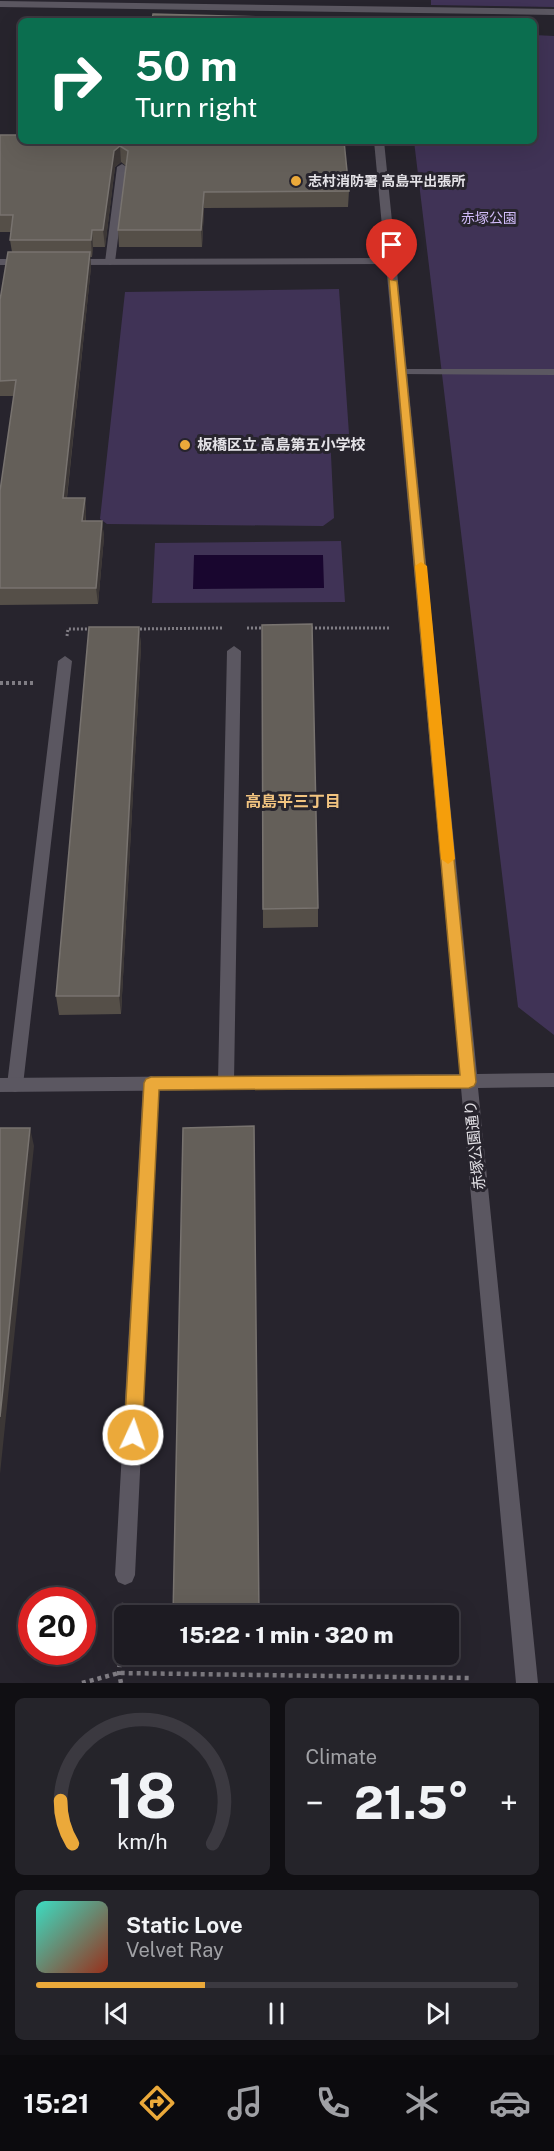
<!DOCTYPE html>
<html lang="en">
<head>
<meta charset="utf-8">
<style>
	body { margin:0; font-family:"Public Sans","Noto Sans JP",sans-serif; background:#25242a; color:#f1f3f6; height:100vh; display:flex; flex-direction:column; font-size:22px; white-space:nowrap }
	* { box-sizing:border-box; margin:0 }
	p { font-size:20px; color:#a0a1a5 }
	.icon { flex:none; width:33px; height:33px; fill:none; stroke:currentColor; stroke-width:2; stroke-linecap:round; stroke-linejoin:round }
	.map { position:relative; height:1683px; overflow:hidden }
	.drawer { display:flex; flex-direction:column; gap:15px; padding:15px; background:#100f13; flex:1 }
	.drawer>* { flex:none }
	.guide { position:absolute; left:18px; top:18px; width:519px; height:126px; border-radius:9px; box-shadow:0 6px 24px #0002,0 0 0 2px #3b3940; background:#0b6e4f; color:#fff; overflow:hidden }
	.speed { position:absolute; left:18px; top:1587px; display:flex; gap:12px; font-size:30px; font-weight:700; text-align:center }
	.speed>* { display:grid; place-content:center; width:78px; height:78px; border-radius:50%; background:#1d1b22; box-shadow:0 6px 24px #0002,0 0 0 2px #3b3940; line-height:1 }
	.speed .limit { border:9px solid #d22; background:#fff; color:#111 }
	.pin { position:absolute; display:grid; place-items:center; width:51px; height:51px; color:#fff; margin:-62px -26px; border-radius:50% 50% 50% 0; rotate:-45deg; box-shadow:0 0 6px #0007 }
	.pin .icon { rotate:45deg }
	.me { position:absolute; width:66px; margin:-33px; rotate:3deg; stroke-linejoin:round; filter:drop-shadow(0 0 4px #0008) }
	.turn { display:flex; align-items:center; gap:21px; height:126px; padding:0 18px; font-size:27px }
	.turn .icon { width:78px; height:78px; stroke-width:2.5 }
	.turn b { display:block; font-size:42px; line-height:51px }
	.big { font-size:45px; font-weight:800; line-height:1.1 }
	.drawer .tile { flex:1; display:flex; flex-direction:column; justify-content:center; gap:9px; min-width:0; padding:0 21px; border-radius:9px; background:#25242a }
	.drawer .dial { align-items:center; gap:0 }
	.dial svg { height:156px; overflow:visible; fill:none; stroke:#3b3940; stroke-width:7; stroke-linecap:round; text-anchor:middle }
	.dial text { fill:#f1f3f6; stroke:none }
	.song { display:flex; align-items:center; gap:18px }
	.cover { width:72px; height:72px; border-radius:9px; background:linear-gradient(135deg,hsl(170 70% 55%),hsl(10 70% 35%)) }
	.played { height:6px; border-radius:3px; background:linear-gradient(90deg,#eba93a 35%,#3b3940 35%) }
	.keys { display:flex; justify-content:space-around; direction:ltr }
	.heat { display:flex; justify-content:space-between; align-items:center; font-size:33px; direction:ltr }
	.drawer .tiles { flex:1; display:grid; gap:15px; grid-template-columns:1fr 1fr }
	.tile:last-child { grid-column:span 2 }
	.trip { position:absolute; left:114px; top:1605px; width:345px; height:60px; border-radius:9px; background:#1d1b22; box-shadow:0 6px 24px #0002,0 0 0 2px #3b3940; font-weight:800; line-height:60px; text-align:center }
	.dock { display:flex; height:96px; justify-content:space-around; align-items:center; background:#0c0b0e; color:#a0a1a5 }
	.dock .icon { width:42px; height:42px }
	.dock .active { color:#eba93a }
	.dock b { font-size:27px; color:#f1f3f6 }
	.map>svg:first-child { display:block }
	.green { fill:#403356 }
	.water { fill:#19062f }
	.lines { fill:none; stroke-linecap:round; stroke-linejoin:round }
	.path-far2 { stroke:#807d84; stroke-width:3; stroke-dasharray:2 2; stroke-linecap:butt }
	.path-far1 { stroke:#807d84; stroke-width:4; stroke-dasharray:3 3; stroke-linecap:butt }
	.path { stroke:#807d84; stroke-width:4.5; stroke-dasharray:4 4; stroke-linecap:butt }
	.lane { fill:#5b5761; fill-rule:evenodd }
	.secondary { fill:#5b5761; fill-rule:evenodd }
	.wall { fill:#554f48 }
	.shaded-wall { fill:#3c3736 }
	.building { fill:#645f59; stroke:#78736f; stroke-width:1.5 }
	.route { fill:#eba93a; stroke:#996e26; stroke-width:1.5 }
	.slow { fill:#f59e0b }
	.poi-dot { fill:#eba93a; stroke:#27242d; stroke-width:2 }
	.labels { text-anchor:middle; stroke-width:6; stroke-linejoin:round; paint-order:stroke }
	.far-poi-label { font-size:14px; font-weight:bold; fill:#e4e2e7; stroke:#27242d; text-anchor:start }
	.far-park-label { font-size:14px; fill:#d1bcf9; stroke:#27242d }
	.poi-label { font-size:15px; font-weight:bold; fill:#e4e2e7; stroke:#27242d; text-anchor:start }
	.street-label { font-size:15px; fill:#e4e2e7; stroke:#27242d }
	.neighbourhood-label { font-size:16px; font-weight:bold; fill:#f2c480; stroke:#27242d }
</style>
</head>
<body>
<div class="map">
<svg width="554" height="1683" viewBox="0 0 554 1683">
	<rect width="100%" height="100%" fill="#27242d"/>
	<path class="green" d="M431,0H554V7L431,5Z
		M534,35L554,36V1035L518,1007L414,141H534Z
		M339,289L349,434H330L334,518L323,526L107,524L100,519L125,292Z
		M341,541L345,602L152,603L155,543Z"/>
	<path class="water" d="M194,555H323L324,588L193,589Z"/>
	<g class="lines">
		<path class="path-far2" d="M247,628H267
			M307,628H390
			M136,629L222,628
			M67,636L68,629H93"/>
		<path class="path-far1" d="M0,683H35"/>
		<path class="path" d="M82,1683L119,1673L472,1678
			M121,1683L119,1673L124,1603"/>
		<path class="lane" d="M122,164L127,167L115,262L110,265L105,262L117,167Z
			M403,369H554V375L399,374L397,372Z
			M234,646L241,651L234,1082L232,1087L226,1089L220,1087L218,1082L227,651Z
			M65,656L72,661L23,1085L21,1090L15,1092L9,1090L7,1085L58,661Z
			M151,1076L157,1078L159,1083L135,1575L132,1582L125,1585L118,1582L115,1575L143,1083L145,1078Z"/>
		<path class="secondary" d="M0,1L554,9V15L0,7Z
			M374,141H384L477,1074L554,1073V1087L478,1088L538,1683H516L461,1088L0,1092V1078L460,1074L386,264L72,265L67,262L72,259L385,258Z
			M0,259H27L32,262L27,265H0Z"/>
	</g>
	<path class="wall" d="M0,135L344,141L349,191L348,207L204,208L202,247H119L118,230L126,166L121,162L115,167L105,247H93L92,257H90L91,267L67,498H85L86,514V521H102L104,537L98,604L0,605V491L14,396H0V300L12,252L10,240L11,232H0Z
		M262,625L318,908V927L263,928Z
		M139,627L141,646L121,1014L59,1015L56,996Z"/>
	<path class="shaded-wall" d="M120,146L121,162L115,167L105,247L103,230L114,151Z
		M204,192V208L202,247L201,230Z
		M92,230L93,247L92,257L91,240Z
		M90,252L91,267L65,514L63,498Z
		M85,498L86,514L84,537L82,521Z
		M102,521L104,537L98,604L96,588Z
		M139,627L141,646L121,1014L119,996Z
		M30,1128L34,1146L0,1474V1417Z"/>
	<path class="building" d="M153,14L306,18L314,21H152Z
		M0,135H21V141H344L349,191L204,192L201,230H118L128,151L120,146L114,151L103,230H92L91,240H10L13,215H0Z
		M8,252H90L63,498H85L82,521H102L96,588H0V491L16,380L0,381V300Z
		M312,624L318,908L263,909L262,625Z
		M89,627H139L119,996H56Z
		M254,1126L259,1616H173L183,1128Z
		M0,1128H30L0,1417Z"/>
	<path class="route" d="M389,279L397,281L476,1082L474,1086L469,1088L159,1090L142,1435L139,1441L133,1444L127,1441L124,1435L144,1083L146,1079L151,1077L460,1075Z"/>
	<path class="slow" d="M421,562L427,566L455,859L448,864L441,859L415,566Z"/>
	<g class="poi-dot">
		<circle cx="296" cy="181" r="6"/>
		<circle cx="185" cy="445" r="6"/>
	</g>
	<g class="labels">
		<g class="far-poi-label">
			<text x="308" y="186">志村消防署 高島平出張所</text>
		</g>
		<g class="far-park-label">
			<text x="489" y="223">赤塚公園</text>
		</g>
		<g class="poi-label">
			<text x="197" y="450">板橋区立 高島第五小学校</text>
		</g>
		<g class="street-label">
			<text transform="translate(475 1145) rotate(-96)" y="5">赤塚公園通り</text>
		</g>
		<g class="neighbourhood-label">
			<text x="293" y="807">高島平三丁目</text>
		</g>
	</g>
</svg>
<div class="speed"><div class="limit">20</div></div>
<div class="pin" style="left:392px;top:281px;background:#d93025"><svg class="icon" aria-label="arrive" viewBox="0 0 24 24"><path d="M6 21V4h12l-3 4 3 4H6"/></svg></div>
<svg class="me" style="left:133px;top:1435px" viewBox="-20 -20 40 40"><circle r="17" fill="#eba93a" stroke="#fff" stroke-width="3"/><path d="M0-11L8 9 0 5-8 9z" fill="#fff"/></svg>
<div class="trip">15:22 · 1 min · 320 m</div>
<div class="guide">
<div class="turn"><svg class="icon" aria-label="right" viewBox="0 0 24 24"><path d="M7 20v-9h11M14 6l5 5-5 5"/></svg><div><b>50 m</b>Turn right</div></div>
</div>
</div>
<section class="drawer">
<div class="tiles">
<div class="tile dial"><svg viewBox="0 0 100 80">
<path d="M14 69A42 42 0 1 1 86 69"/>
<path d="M14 69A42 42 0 0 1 8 47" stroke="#eba93a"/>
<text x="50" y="56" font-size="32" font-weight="700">18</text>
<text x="50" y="72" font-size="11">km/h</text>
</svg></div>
<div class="tile"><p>Climate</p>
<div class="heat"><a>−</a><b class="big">21.5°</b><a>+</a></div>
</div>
<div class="tile">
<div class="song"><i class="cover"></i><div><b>Static Love</b><p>Velvet Ray</p></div></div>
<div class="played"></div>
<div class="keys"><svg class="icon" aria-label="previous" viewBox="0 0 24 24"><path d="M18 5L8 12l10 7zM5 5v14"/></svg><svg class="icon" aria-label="pause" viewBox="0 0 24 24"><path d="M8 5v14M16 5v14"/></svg><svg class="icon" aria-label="next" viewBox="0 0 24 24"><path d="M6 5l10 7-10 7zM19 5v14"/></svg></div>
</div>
</div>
</section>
<nav class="dock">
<b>15:21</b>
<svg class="icon active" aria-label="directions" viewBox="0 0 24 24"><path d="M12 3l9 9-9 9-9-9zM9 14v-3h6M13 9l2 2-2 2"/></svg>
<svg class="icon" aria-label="music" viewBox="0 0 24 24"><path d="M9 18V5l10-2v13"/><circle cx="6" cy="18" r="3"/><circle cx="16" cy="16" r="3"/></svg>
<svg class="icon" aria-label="phone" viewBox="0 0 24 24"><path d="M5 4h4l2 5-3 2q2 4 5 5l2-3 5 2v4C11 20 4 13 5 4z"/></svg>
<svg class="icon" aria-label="climate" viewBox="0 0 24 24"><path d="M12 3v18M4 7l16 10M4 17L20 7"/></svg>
<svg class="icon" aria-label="car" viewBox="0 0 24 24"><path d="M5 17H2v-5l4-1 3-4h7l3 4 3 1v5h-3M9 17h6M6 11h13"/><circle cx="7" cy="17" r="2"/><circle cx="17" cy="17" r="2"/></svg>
</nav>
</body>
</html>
